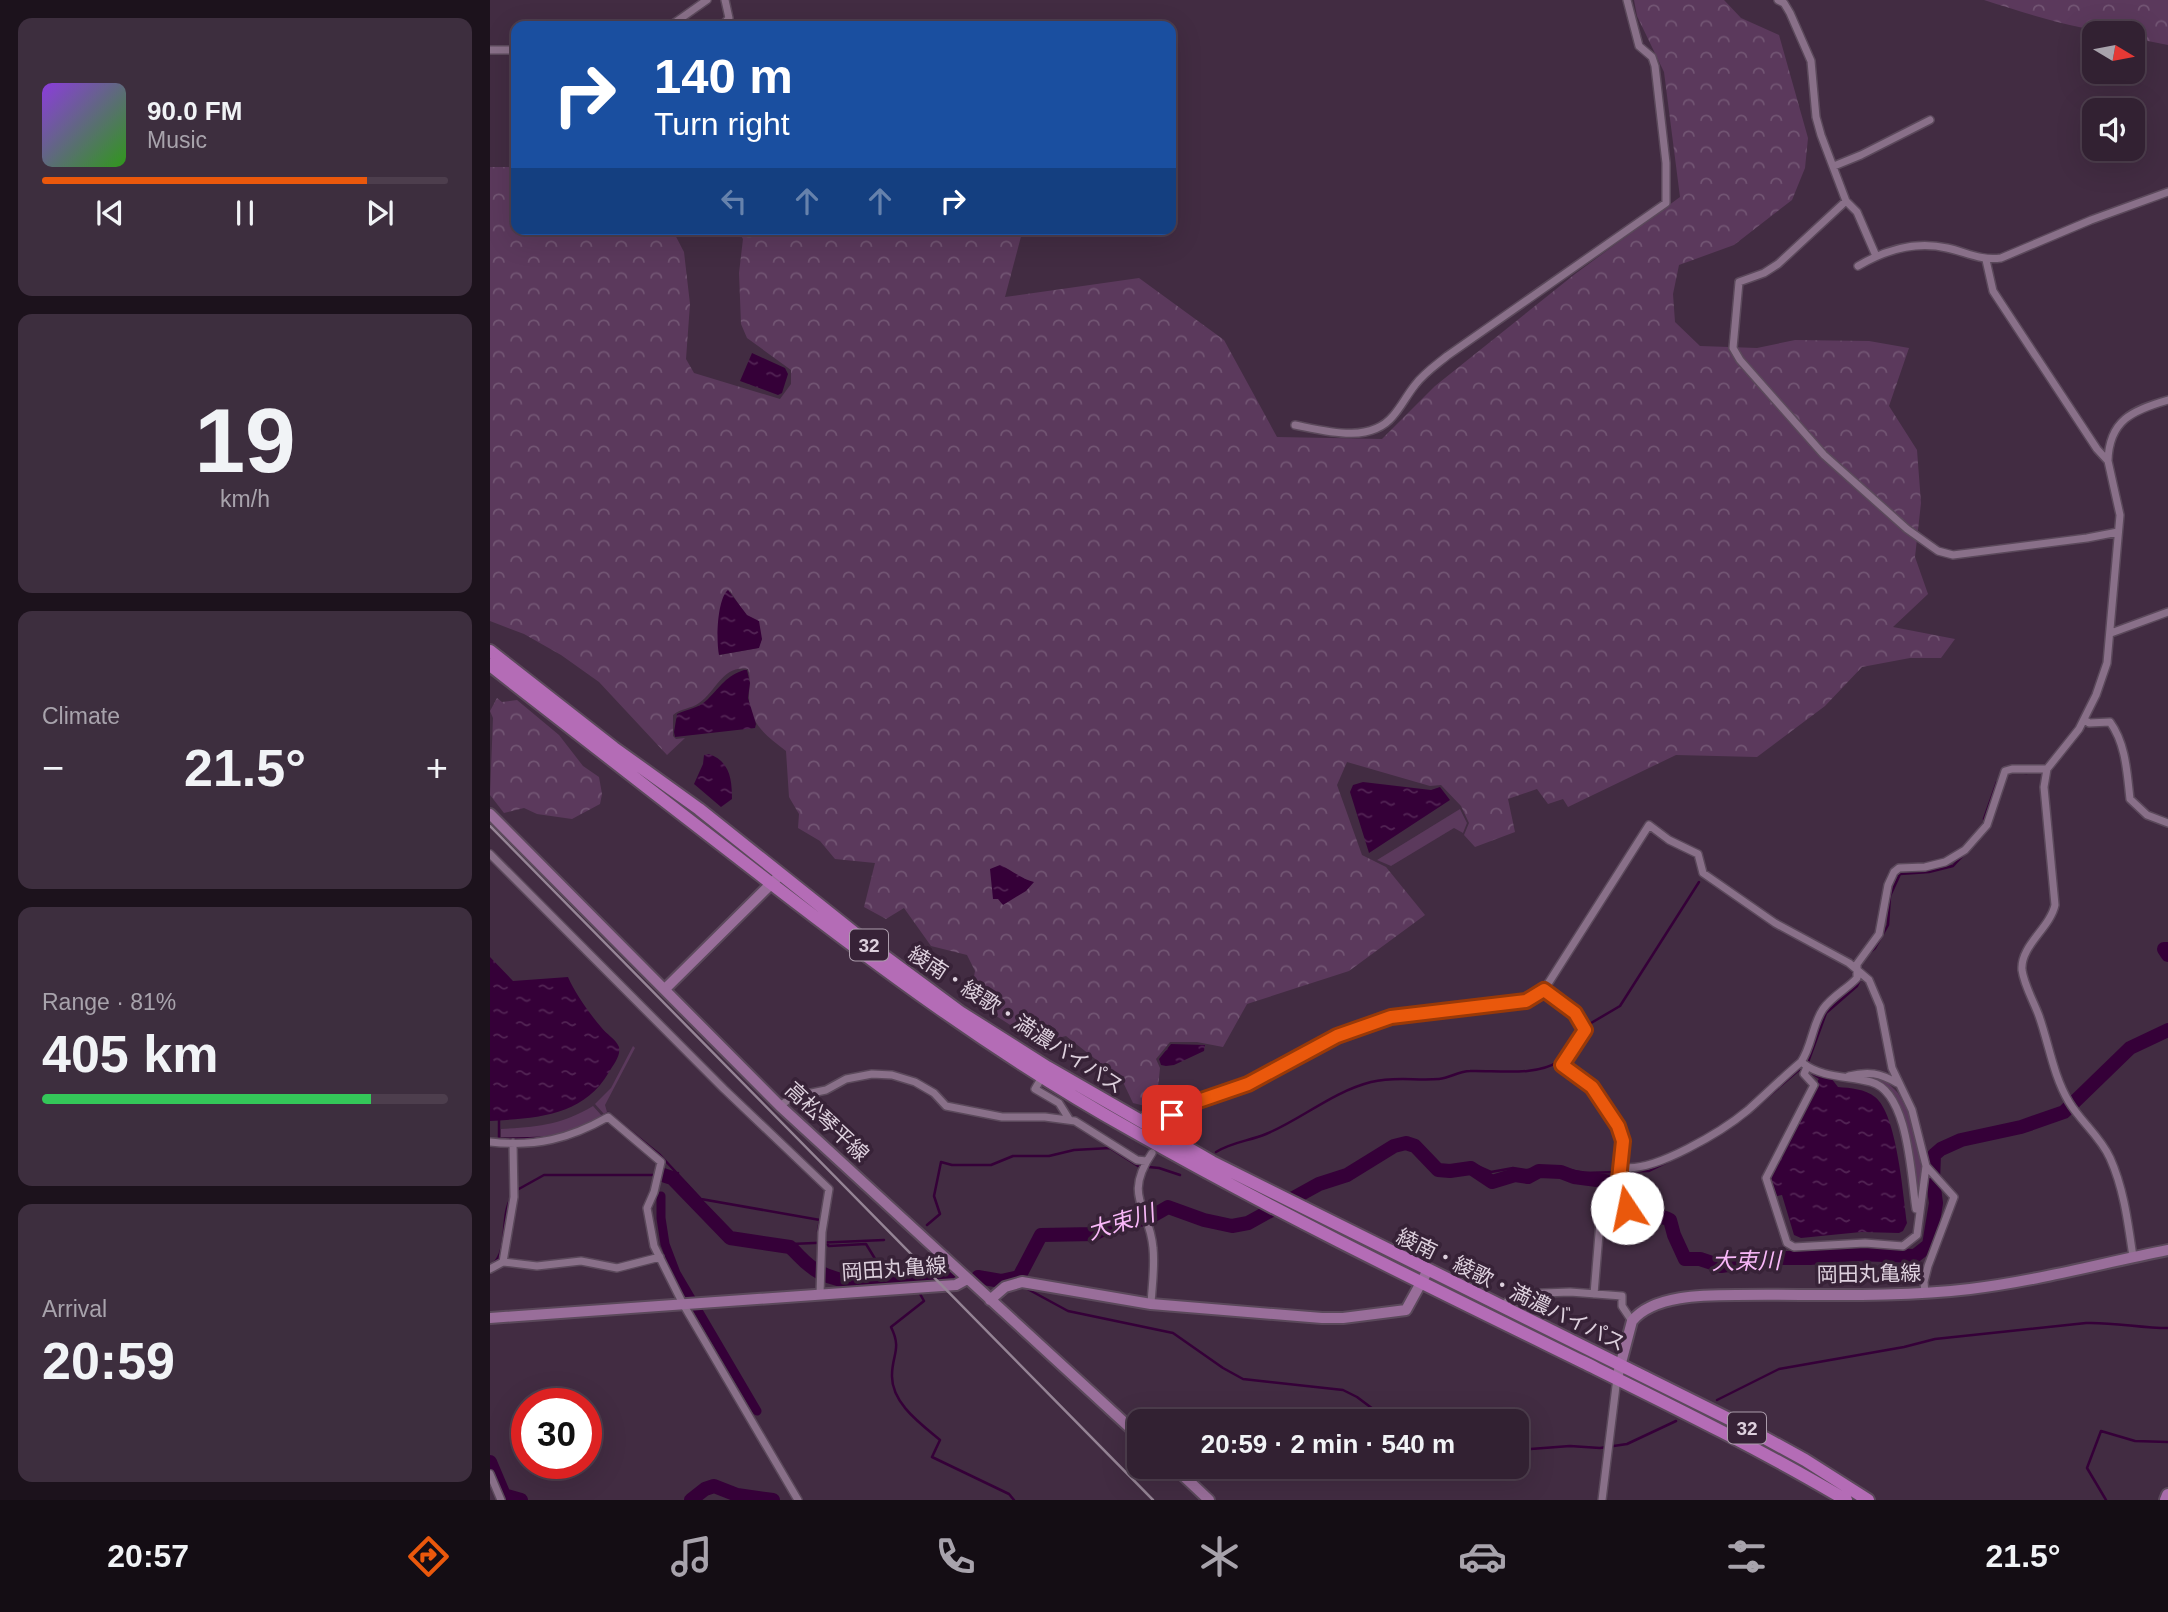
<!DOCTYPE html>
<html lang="en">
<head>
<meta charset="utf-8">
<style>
	body { margin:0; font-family:Arial,"Noto Sans JP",sans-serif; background:#3d2e3e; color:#f1f3f6; height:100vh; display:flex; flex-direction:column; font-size:26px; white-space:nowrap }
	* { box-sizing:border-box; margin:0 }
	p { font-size:23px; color:#a8a3ac }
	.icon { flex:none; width:38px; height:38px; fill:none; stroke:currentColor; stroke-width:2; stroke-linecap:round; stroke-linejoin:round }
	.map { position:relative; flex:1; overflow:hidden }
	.drawer { display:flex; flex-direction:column; gap:18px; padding:18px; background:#1c121c; width:490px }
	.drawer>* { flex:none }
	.top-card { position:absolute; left:21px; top:21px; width:665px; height:214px; border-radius:14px; box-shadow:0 7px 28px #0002,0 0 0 2px #4d3e4d; background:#1a4fa0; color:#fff; overflow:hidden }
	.needle { width:46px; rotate:100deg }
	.controls { position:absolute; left:1592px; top:21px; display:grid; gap:14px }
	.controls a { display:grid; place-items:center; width:63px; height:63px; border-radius:14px; background:#322132; box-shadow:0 7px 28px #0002,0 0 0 2px #4d3e4d; font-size:35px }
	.speed { position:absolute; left:21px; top:1388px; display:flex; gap:14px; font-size:35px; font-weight:700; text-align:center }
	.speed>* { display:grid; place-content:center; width:91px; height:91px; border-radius:50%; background:#322132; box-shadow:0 7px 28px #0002,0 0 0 2px #4d3e4d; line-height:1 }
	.speed .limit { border:10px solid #d22; background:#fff; color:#111 }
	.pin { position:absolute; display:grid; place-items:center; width:60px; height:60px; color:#fff; margin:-30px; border-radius:14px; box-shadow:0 4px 10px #0006 }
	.me { position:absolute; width:77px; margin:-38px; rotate:349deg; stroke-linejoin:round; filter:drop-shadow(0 0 5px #0008) }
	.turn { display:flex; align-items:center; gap:24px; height:147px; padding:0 28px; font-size:32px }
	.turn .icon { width:91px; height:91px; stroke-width:2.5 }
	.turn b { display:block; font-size:49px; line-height:60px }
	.lanes { display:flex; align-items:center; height:66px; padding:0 28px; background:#0003; justify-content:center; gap:35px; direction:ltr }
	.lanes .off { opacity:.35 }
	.big { font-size:52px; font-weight:700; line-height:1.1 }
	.drawer .widget { flex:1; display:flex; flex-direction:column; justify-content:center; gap:10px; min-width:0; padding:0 24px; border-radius:14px; background:#3d2e3e }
	.drawer .dial { align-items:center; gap:0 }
	.dial b { font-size:91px; line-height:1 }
	.song { display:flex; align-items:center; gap:21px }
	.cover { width:84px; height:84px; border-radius:10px; background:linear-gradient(135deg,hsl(270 70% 55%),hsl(110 70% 35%)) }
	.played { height:7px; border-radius:4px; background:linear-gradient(90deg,#ea580c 80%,#4d3e4d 80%) }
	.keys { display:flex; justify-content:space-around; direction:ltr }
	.heat { display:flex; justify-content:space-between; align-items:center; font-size:38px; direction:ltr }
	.charge { height:10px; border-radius:5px; background:linear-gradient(90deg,#34c759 81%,#4d3e4d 0) }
	.trip { position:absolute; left:637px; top:1409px; width:402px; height:70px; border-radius:14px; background:#322132; box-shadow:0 7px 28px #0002,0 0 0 2px #4d3e4d; font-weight:700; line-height:70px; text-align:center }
	.tabs { display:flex; height:112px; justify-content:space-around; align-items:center; background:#140d14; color:#a8a3ac }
	.tabs .icon { width:49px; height:49px }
	.tabs .on { color:#ea580c }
	.tabs b { font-size:32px; color:#f1f3f6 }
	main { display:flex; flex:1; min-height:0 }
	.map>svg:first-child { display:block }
	.grass { fill:#5b395c }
	.forest { fill:url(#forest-crowns); fill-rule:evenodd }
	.water { fill:url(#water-ripples) }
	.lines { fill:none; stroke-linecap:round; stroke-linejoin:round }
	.stream { stroke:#350038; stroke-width:2.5 }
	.canal { stroke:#350038; stroke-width:9 }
	.river { stroke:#350038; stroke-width:14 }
	.minor-casing { stroke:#5b495b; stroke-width:10 }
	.secondary-casing { stroke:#5b495b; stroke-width:14 }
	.primary-casing { stroke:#5b495b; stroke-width:16 }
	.trunk-casing { stroke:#5b495b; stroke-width:16 }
	.minor { stroke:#897089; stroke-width:7 }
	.secondary { stroke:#996e9a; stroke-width:10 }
	.primary { stroke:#a96dab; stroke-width:12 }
	.trunk { stroke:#b46cb6; stroke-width:12 }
	.rail { stroke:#958495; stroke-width:2.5 }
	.route-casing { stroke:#983908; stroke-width:18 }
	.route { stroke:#ea580c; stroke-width:12 }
	.labels { text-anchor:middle; stroke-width:7; stroke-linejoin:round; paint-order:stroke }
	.shield { fill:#372237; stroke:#ab9cab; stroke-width:2 }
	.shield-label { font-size:19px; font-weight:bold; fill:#ddd0dd }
	.street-label { font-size:21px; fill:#ddd0dd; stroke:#372237 }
	.water-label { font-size:23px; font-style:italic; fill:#f9b8f9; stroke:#372237 }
</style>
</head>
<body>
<main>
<section class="drawer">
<div class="widget">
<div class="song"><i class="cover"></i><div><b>90.0 FM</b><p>Music</p></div></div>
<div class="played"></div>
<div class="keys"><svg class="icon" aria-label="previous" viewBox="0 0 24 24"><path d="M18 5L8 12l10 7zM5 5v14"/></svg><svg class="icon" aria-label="pause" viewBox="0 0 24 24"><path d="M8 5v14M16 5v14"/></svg><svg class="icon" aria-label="next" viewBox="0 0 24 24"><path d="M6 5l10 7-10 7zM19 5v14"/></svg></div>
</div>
<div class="widget dial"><b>19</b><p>km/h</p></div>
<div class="widget"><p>Climate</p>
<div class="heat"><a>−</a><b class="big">21.5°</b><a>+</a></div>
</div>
<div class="widget"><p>Range · 81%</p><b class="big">405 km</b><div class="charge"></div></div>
<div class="widget"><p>Arrival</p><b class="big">20:59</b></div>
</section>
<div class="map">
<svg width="1678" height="1500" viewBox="0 0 1678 1500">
	<defs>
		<pattern id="forest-crowns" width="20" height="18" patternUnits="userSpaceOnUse" patternTransform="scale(1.75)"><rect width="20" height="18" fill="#5b395c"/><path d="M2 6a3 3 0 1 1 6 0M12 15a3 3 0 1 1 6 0" fill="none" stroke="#725573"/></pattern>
		<pattern id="water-ripples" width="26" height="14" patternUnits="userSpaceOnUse" patternTransform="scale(1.75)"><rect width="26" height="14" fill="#350038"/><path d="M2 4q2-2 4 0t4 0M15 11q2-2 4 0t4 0" fill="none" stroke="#522454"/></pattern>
	</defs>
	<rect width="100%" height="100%" fill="#422c42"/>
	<path class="grass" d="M970,809L977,823L973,833L964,828L901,866L887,860Z
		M143,1046L145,1048L115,1105L117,1112L114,1114L105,1104L121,1088Z
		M1376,1074L1393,1078L1408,1093L1421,1117L1433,1175L1428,1204C1423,1176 1416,1101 1392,1084C1386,1079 1374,1078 1366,1076Z
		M103,1106L112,1116C72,1137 55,1138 11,1137V1129C48,1127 71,1125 103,1106Z"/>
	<path class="forest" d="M1144,0H1234L1251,18L1289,35L1318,138L1315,168L1302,200L1244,245L1189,265L1183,294L1185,322L1210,346L1267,348L1305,340L1379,341L1419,348L1399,406L1427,450L1431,503L1425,557L1438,594L1403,627L1465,639L1451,658H1420L1372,667L1335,706L1267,757L1186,755L1078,807L1073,799L1058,804L1047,789L1018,799L1025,832L985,847L974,835L979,823L971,806L951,785L940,786L857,762L847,785L872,855L896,867L935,915L859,971L757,1004L733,1047L707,1042H680L666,1059L670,1068L667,1097L655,1106L643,1103L632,1080L576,1036L548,1043L480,999L485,971L477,955L441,946L414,908L396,919L374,907L385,863L345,859L330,841L308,828L309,814L299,797L296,751C276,735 260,725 259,697C259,686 261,680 258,669C232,665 227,691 209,703C201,709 191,708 183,715V736L186,739L195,738L177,755L109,682L71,655L34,634L0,621V167H26V229H182L194,252L200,304L196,359L204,373L290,399L301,384V370L257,338L251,324L249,273L253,239L247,229H533L515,297L649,278L734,340L787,437L892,439L945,386L1085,274L1190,197L1174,72L1147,16ZM240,591L272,639L268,648L230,655Z
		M1494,0H1678V45L1643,38V33C1593,33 1542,15 1494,0Z
		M7,698L12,702L27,700L69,735L93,766L109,777L112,794L110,804L82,819L47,814L34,808L14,813L0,795L3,718L0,711Z"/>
	<path class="water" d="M262,353L295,368L298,374L292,393L288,395L250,381Z
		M238,590L257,615L269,621L272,639L269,648L229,655C226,641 227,599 238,590Z
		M254,670H257L260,683L258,698L266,724L265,728L185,737L184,732L187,714C198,709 209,708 218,699C231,686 236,676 254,670Z
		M219,754C240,761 242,780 242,799L231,807L204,784L213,764L214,755Z
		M873,782L941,790L950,787L960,800L879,853L860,792L863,785Z
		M510,865C522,870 531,879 544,882L536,891L513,905L508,899H503L500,869Z
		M0,957L23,981L78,977C85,993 99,1013 111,1027C116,1034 126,1039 129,1047C131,1056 123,1065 119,1072C93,1117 46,1118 0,1121Z
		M681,1044L715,1045L714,1051L684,1065L676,1066L671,1065L669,1059Z
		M1331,1077L1341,1078L1348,1087C1361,1088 1375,1089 1385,1097C1407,1114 1413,1195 1417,1223L1413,1231L1409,1233L1371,1232L1311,1238L1304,1235L1292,1195L1287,1196L1281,1181L1282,1174L1327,1088L1328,1080Z"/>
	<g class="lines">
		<path class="stream" d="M1524,772L1537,773
			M1494,819L1507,782
			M1378,954L1385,948L1398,925L1400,896L1410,874L1439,872L1463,866L1492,835
			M1096,1026L1130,1006L1209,882
			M1319,1071L1331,1079
			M111,1117L118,1113L170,1155L211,1199L330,1220L328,1231
			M9,1120V1139L50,1138
			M1251,1120L1318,1062L1336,1013L1367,986L1370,980
			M726,1152C742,1142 759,1141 776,1134C812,1119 842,1092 881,1082C906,1076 925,1081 949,1079C960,1078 969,1071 980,1071C1005,1070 1046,1077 1069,1061C1077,1055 1084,1040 1089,1031
			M975,1169L979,1165H985L1001,1172L1023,1168L1036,1170L1071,1168L1094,1173L1159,1171L1210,1146
			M182,1178L188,1173
			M27,1190L54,1175H173
			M202,1198L237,1233L249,1238L301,1244L394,1240
			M437,1225L450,1214L444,1196L451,1162L462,1165H501L523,1156H559L584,1150L620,1148L648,1166L669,1168L690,1175
			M335,1242L339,1246L376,1244L395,1275L418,1277L424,1285
			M3,1264C19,1249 10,1217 21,1198
			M532,1286L578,1311L683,1333L733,1368L753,1379L853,1390L867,1397L899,1421
			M429,1292L434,1301L401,1327C412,1349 402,1355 402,1375C401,1403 431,1424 450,1440L442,1457L519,1494L524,1500
			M1227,1400L1289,1369L1414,1347L1445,1339L1596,1323C1624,1322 1650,1328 1678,1328
			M1027,1450L1080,1446L1110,1448L1137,1444L1186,1421
			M1616,1500L1597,1468L1611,1431L1645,1441L1678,1442"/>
		<path class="canal" d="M171,1196V1218L175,1244L186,1273L267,1411"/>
		<path class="river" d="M1678,949H1674L1678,955
			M173,1175L182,1178L240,1238L300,1247C310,1256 316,1265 329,1272C354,1285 398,1287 426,1281C440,1278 448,1269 462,1274
			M488,1277L511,1281L529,1277L551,1235L604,1234L628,1222L657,1219L678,1207L714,1220L742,1226L758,1223L829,1184L857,1175L904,1146L916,1143L925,1146L948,1170L960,1171L981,1168L1002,1182L1025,1175L1038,1177L1049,1171L1071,1172L1084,1177L1122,1182L1127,1184C1133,1209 1135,1218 1164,1217C1170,1217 1174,1216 1180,1220L1184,1235L1195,1259H1210L1231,1266L1289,1258H1320L1365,1254L1425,1256L1439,1245L1446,1203L1443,1181L1444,1155L1451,1149L1471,1140L1531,1127L1574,1112L1640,1048L1678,1030
			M0,1462L14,1495L31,1500
			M201,1500L215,1489L224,1486L247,1495L283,1500"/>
		<defs>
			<path id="minor" d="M1288,0L1294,3L1300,13L1321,61L1326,117L1331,135L1356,201L1367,212L1386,256
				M180,26L217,0
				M232,26L239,18L235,0
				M0,50H26
				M1344,166L1371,155L1440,120
				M1356,201L1288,264L1274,273L1249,282L1243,348L1250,360L1334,455L1417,529L1448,551L1463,555L1597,538L1628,532
				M255,229L259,233
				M1496,260L1503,291L1607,449L1618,461L1630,515L1617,663L1606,695L1589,729L1557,769L1554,787L1565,905C1560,928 1530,946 1532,970C1534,985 1544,1002 1549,1016C1559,1044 1563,1075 1579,1102C1591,1122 1610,1136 1620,1158C1634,1189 1638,1223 1643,1257
				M1368,266C1395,250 1426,241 1457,248C1476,252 1491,261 1511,258L1601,220L1678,192
				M805,425C835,431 880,444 903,416C911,407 917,395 925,385C934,373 946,365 957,356L1176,203V163L1165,66L1162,57L1149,46L1137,0
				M1618,461C1619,420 1643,410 1678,400
				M1621,633L1678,612
				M1594,719L1599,723L1620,722C1636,744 1637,773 1640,799L1657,815L1678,823
				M0,854L234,1089L339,1189L332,1232L330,1294
				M1054,990L1085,1013L1095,1030L1072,1065C1097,1083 1130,1111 1133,1145C1134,1156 1130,1166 1130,1177C1130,1188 1136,1198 1137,1208L1131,1215L1110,1222L1104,1294
				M1314,1064C1333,1078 1359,1076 1381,1082C1419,1092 1421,1178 1426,1209
				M1317,1067L1314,1074L1324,1085L1276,1178L1297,1243L1304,1247L1375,1243L1413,1246L1427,1235L1436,1166
				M1359,1076C1378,1071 1390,1073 1407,1083
				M552,1077L545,1089L569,1103L579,1119
				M290,1106L302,1097L336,1090L356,1079L382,1074L402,1075L425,1082L444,1093L456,1106L512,1117H555L585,1121L647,1160L656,1161
				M648,1121L661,1109L705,1097L708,1100
				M677,1125L690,1106L747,1089L826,1046L901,1017L1036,1001L1054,990L1159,825L1179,840L1208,854L1213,873L1285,923L1359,963L1379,980L1390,1006L1402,1068L1422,1110L1436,1166L1464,1197L1438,1266L1434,1282L1435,1293
				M0,1142C46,1147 79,1139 118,1117L171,1162L164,1192L157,1208L164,1246L193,1304L308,1500
				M23,1143L24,1197L13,1262L47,1266L91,1261L127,1268L170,1257
				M1131,1167C1163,1174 1234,1130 1258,1110C1276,1094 1293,1077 1311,1062C1322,1046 1322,1025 1333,1009C1342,996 1357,989 1367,978V964L1389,934L1398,885L1404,872L1409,868L1435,867L1455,862L1475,850L1497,825L1515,771L1522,769H1557
				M0,1269L13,1262
				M661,1304C662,1286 665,1266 663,1248C660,1208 632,1197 662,1153
				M1013,1305L1027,1294L1080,1292L1132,1296V1306L1142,1321
				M0,1474L11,1500
				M1112,1500L1127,1378"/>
			<path id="secondary" d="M0,814L290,1106L649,1436
				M175,989L287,878
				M500,1300L515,1287L532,1282L661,1304L832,1318H853L916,1310L938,1270
				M0,1318L466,1285L477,1279
				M1127,1378L1142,1321C1163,1295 1214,1295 1246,1295C1323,1294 1403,1298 1480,1289C1547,1281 1612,1263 1678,1250
				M683,1466L719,1500"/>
			<path id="primary" d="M1676,1500L1678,1495"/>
			<path id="trunk" d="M0,651L124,748L209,809L382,947L470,1012L557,1067L722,1162L1253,1426L1315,1460L1378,1500
				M0,665C87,733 173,800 260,867C385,964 505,1054 643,1131C789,1214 942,1288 1093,1362C1182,1406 1270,1449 1356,1500"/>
		</defs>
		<use href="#minor" class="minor-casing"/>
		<use href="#secondary" class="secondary-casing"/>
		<use href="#primary" class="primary-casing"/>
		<use href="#trunk" class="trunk-casing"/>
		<use href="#minor" class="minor"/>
		<use href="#secondary" class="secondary"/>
		<use href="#primary" class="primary"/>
		<use href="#trunk" class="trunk"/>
		<path class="rail" d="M0,826L663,1500"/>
	</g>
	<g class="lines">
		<defs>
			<path id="route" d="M682,1115L691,1107L758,1084L847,1036L901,1017L1036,1001L1054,990L1085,1013L1095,1030L1072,1065L1102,1087L1128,1126L1133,1141L1129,1179L1137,1208"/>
		</defs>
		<use href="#route" class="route-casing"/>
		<use href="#route" class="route"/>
	</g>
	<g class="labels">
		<g class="shield">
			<rect x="360" y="929.5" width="38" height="31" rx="5"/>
			<rect x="1238" y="1412.5" width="38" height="31" rx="5"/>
		</g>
		<g class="shield-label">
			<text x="379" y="952">32</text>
			<text x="1257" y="1435">32</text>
		</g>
		<g class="street-label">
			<text transform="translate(526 1020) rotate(33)" y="7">綾南・綾歌・満濃バイパス</text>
			<text transform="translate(337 1122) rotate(43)" y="7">高松琴平線</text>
			<text transform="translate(404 1269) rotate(-4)" y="7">岡田丸亀線</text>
			<text transform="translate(1379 1274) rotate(-1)" y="7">岡田丸亀線</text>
			<text transform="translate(1021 1290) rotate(26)" y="7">綾南・綾歌・満濃バイパス</text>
		</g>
		<g class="water-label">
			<text transform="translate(631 1222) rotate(-17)" y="8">大束川</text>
			<text transform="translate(1256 1261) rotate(-1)" y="8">大束川</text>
		</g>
	</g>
</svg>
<div class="controls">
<a><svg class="needle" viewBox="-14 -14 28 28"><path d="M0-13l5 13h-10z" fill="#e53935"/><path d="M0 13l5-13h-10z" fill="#a8a3ac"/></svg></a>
<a><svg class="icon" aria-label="sound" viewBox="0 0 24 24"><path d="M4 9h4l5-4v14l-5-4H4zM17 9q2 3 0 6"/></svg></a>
</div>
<div class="speed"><div class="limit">30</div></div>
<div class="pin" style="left:682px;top:1115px;background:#d93025"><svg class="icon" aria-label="arrive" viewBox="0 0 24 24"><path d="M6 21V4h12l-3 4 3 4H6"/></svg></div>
<svg class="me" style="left:1137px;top:1208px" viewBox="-20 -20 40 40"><circle r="19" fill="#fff"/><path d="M0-13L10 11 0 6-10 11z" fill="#ea580c"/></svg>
<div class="trip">20:59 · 2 min · 540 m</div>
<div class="top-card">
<div class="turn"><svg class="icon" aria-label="right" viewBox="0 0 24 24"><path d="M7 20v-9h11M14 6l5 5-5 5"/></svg><div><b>140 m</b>Turn right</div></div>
<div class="lanes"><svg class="icon off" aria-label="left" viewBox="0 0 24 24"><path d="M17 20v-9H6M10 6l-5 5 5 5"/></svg><svg class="icon off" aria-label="ahead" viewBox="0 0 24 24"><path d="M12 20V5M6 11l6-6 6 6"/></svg><svg class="icon off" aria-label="ahead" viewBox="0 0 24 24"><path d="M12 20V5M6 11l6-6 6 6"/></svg><svg class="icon" aria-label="right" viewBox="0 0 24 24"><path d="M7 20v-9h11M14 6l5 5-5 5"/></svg></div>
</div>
</div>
</main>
<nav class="tabs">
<b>20:57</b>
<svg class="icon on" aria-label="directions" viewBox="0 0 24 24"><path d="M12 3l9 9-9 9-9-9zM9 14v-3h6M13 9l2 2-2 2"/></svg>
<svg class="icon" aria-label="music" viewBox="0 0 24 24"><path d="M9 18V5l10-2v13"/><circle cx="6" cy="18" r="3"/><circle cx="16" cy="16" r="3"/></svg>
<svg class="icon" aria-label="phone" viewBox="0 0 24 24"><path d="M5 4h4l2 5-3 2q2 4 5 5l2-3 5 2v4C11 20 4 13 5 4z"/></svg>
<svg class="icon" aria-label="climate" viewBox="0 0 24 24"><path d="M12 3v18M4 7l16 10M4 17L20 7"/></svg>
<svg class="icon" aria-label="car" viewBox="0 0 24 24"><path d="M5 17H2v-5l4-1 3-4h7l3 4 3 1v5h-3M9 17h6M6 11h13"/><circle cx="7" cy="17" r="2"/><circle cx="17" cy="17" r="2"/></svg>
<svg class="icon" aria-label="filters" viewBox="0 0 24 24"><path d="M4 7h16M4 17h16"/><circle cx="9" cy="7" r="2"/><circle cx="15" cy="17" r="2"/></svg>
<b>21.5°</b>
</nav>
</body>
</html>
